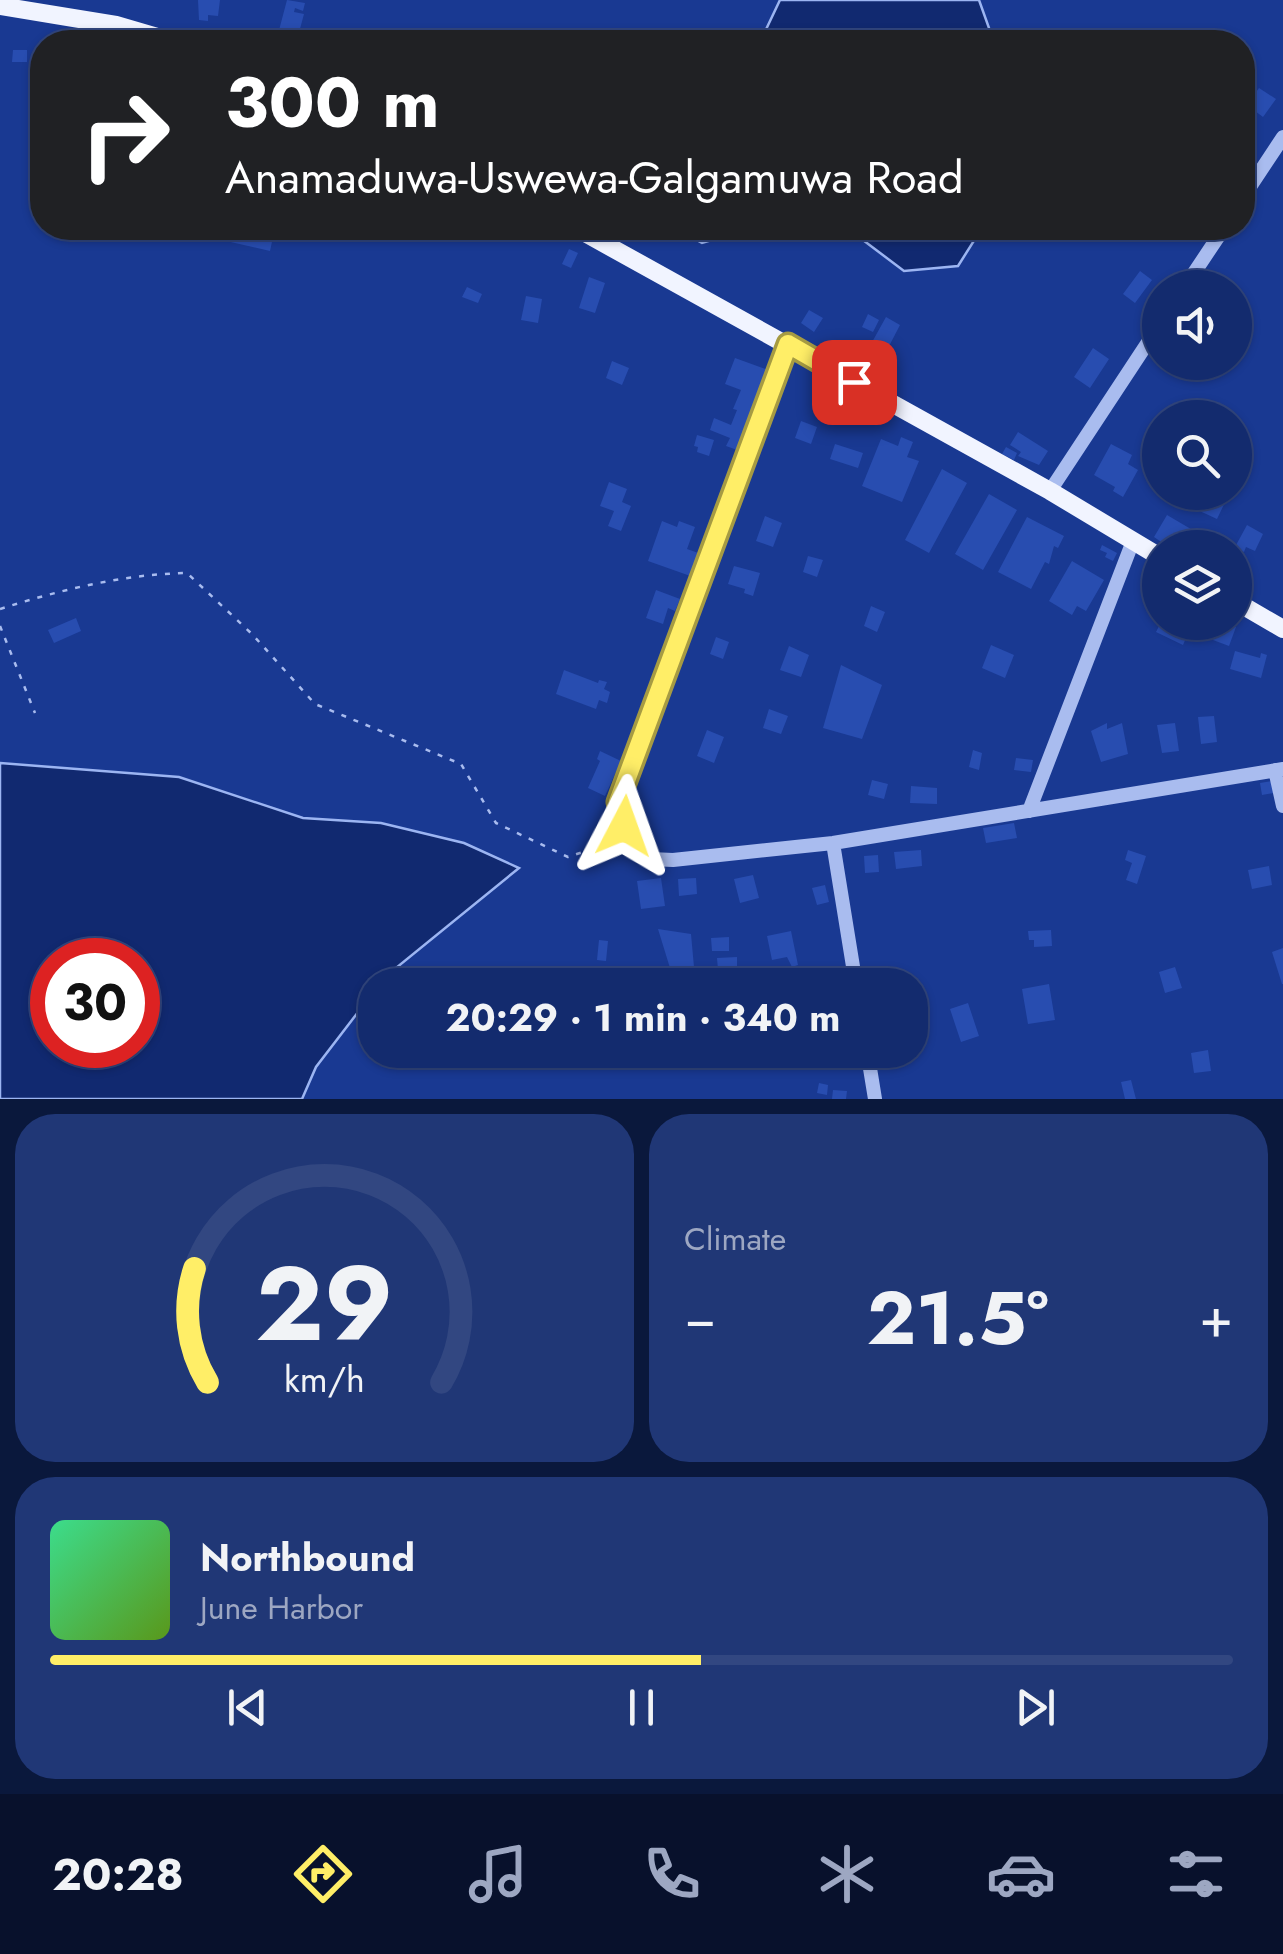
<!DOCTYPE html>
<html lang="en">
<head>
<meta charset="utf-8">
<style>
	body { margin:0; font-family:Jost,sans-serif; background:#203776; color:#f1f3f6; height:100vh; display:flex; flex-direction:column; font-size:38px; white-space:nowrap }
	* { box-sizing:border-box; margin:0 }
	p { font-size:32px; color:#9da7c2 }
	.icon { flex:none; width:55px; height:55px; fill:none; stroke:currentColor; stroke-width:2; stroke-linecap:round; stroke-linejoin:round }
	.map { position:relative; height:1099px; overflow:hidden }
	.side { display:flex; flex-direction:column; gap:15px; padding:15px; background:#0a183c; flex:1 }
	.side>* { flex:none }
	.hud { position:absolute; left:30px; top:30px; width:1225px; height:210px; border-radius:40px; box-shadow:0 2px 8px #0004,0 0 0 2px #324781; background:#202124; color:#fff; overflow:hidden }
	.buttons { position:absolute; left:1142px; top:270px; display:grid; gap:20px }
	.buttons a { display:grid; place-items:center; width:110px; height:110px; border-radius:50%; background:#132b6e; box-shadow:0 2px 8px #0004,0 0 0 2px #324781; font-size:50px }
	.speed { position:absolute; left:30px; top:938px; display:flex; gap:20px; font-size:50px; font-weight:700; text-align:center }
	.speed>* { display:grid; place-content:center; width:130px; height:130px; border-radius:50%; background:#132b6e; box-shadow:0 2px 8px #0004,0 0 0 2px #324781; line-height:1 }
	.speed .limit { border:15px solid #d22; background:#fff; color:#111 }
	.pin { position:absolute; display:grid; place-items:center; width:85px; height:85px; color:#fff; margin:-42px; border-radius:20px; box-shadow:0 5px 15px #0006 }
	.me { position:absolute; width:110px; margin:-55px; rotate:4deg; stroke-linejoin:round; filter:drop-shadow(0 0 8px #0008) }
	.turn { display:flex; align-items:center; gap:35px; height:210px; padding:0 30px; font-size:45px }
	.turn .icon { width:130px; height:130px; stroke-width:2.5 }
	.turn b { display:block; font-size:70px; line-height:85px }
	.big { font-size:75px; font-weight:700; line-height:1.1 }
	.side .card { flex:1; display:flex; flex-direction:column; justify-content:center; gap:15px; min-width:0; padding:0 35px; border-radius:40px; background:#203776 }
	.side .dial { align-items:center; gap:0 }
	.dial svg { height:260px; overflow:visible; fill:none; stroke:#324781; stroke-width:7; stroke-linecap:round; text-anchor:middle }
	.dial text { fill:#f1f3f6; stroke:none }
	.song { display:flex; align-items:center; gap:30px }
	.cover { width:120px; height:120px; border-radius:15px; background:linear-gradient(135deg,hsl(150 70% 55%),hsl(90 70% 35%)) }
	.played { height:10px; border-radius:5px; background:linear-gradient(90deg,#ffee67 55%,#324781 55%) }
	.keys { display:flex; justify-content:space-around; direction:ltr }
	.heat { display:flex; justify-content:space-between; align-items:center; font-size:55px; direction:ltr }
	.side .tiles { flex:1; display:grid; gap:15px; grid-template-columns:1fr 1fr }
	.card:last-child { grid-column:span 2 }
	.trip { position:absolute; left:358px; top:968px; width:570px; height:100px; border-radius:40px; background:#132b6e; box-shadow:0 2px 8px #0004,0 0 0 2px #324781; font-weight:700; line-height:100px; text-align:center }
	.dock { display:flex; height:160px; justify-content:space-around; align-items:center; background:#08112c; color:#9da7c2 }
	.dock .icon { width:70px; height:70px }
	.dock .on { color:#ffee67 }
	.dock b { font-size:45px; color:#f1f3f6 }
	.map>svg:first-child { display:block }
	.water { fill:#112970; stroke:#9cb5f2; stroke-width:2.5; fill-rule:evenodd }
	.building { fill:#284db0 }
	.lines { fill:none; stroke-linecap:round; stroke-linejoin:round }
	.path { stroke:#a9bcef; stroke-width:2.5; stroke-dasharray:5 8; stroke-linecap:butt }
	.minor { stroke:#a9bcef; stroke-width:14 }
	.major { stroke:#f1f4ff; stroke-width:18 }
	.route-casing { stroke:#a69b43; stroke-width:25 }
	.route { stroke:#ffee67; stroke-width:18 }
</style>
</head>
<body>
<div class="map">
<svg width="1283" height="1099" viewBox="0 0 1283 1099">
	<rect width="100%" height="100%" fill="#193992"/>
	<path class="water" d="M780,0H979L994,42H760Z
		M687,228H753L702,243L686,234Z
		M847,228H982L958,266L904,271Z
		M0,763L179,777L303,818L381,823L464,843L519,868L375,985V990L316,1067L302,1099H0ZM52,960H138V1045H52Z"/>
	<path class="building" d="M198,0H220L218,16L208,15V21L199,20Z
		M287,0L305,3L303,11L295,8L294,12L304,14L297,40L278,34Z
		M345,30L365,35L363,42H341Z
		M506,33L512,37L509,42H489L494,36L501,40Z
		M79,35L99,38L98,42H78Z
		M13,50H27V62H12Z
		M1259,88L1276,99L1263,117L1247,105Z
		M206,228L261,236L263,228H275L270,251L204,236Z
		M513,228H528L525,242L511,239Z
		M569,249L578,253L571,268L562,264Z
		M1140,271L1152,280L1135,303L1123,294Z
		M589,277L605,283L595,313L579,308Z
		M467,287L482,294L478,303L462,297Z
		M526,296L542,299L538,323L521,320Z
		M809,310L823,318L814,332L801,323Z
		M868,314L879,320L873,332L862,327Z
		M886,317L900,325L886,352L871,344Z
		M1093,348L1109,359L1090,388L1074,377Z
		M735,358L771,371L740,451L726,446L730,438L710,430L714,418L731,425L737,410L733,409L741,390L725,384Z
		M612,361L629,368L622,385L606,378Z
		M1193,362H1214L1219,366L1211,379L1191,366Z
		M801,421L817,427L811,444L795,438Z
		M1018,432L1048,451L1039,465L1018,456L1021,452L1010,445Z
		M697,435L714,440L709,456L697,452L698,447L694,446Z
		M901,437L913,442L907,457L919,461L902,502L862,486L881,439L898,446Z
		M835,444L863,453L858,468L830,459Z
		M1111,444L1132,455L1128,464L1138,470L1123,497L1113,491L1115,487L1094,475Z
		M1006,447L1017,453L1014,460L1002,454Z
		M942,469L967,483L929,553L905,540Z
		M609,482L627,489L622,502L631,506L621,531L608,526L614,511L600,506Z
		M1198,492L1229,494L1217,519L1191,507Z
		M989,494L1017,510L983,570L955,554Z
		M1167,515L1213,542L1210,548H1170L1154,537Z
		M765,516L782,523L773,547L756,541Z
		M1027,517L1064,536L1058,548L1054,546L1049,564L1045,562L1031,589L998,572Z
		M662,521L677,527L679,521L695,527L687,549L704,555L696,578L648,561Z
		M1247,525L1263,534L1255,551L1246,547L1244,552L1235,547Z
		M1102,545L1117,553L1113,561L1105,557L1107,553L1100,550Z
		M808,556L823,560L817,577L803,572Z
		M1072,561L1104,580L1086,611L1077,606L1072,615L1049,601Z
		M734,566L760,573L753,596L744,593L745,589L728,584Z
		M656,590L680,599L675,611L668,608L663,624L646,618Z
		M871,606L885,612L877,632L864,626Z
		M76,618L81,631L54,643L48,630Z
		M1161,622H1176L1190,629L1183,645L1156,632Z
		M1219,622L1236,627L1229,646L1213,640Z
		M716,637L729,642L723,659L710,654Z
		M991,645L1014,655L1005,678L982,668Z
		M789,646L809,655L801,677L780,670Z
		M1235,651L1260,658L1261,653L1267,655L1261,678L1230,669Z
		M841,665L882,685L862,739L823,728Z
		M564,670L598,683L599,680L607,682L604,689L610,692L607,703L599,700L596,709L556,694Z
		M769,709L788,716L781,734L763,728Z
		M1214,716L1217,742L1201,744L1198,717Z
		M1107,723V729L1122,723L1128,754L1101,762L1091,731Z
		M1175,723L1179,751L1162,753L1157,725Z
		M707,730L724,737L714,763L697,756Z
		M973,750L982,753L979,770L969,767Z
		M600,751L621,761L605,796L588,788L600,761L597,759Z
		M1016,758L1033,760L1031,772L1014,770Z
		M872,780L888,784L884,799L868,795Z
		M1272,781L1274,793L1262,795L1260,783Z
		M911,786L937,788V804L910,803Z
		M1014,823L1017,838L986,843L983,828Z
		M921,850L922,866L896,869L894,852Z
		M1128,850L1146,856L1137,884L1126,880L1132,863L1125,860Z
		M878,855L879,872L865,873L864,856Z
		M1269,866L1272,885L1252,889L1248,870Z
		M753,875L759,898L740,903L734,879Z
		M661,878L665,906L641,909L637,881Z
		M696,878L697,894L679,896L678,879Z
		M825,885L829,902L817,905L812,888Z
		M658,929L691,934L694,967L670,968Z
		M1051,930L1052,946L1034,947V940H1029L1028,931Z
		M791,931L798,965L792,967L787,957L772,960L767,936Z
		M729,937V951H712L711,938Z
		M599,940L608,941L606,961L597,960Z
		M1283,948V984H1282L1272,952Z
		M737,957V969L718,970L717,958Z
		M1175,967L1182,988L1165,993L1159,972Z
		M1049,984L1055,1020L1028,1024L1022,989Z
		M968,1003L979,1036L961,1042L950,1009Z
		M1208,1050L1211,1071L1194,1073L1191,1053Z
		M1131,1080L1136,1099H1125L1121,1082Z
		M819,1083L828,1085L827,1095L817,1093Z
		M833,1090L847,1091L846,1099H832Z"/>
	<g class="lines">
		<path class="path" d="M0,609C60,590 124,574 187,573L252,634L315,704L461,764L496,823L568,857L610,843L615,837
			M0,626L35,713"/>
		<path class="minor" d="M1242,199L1283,137
			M1184,288L1224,228
			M788,344L618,802L626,835L651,859L673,860L833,843L1283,769
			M1050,491L1160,324
			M1275,770L1283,806
			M1029,811L1133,541
			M833,843L856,985
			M867,1050L875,1099"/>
		<path class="major" d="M0,6L116,25L174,42
			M576,228L1050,491L1160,557
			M1235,601L1283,629"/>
	</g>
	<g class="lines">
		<defs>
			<path id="route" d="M624,826L618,802L788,344L854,382"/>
		</defs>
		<use href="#route" class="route-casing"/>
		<use href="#route" class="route"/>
	</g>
</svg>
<div class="buttons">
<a><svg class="icon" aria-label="sound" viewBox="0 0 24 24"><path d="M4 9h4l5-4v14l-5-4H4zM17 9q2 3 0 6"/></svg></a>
<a><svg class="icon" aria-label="search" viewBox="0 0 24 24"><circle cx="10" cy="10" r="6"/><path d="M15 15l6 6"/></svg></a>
<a><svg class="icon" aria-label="layers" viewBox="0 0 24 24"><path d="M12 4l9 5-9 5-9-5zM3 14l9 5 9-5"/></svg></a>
</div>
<div class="speed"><div class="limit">30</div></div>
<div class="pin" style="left:854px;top:382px;background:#d93025"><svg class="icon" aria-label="arrive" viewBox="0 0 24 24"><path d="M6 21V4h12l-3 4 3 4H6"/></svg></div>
<svg class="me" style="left:624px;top:826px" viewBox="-20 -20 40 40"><path d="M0-17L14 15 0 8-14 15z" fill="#ffee67" stroke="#fff" stroke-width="4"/></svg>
<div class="trip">20:29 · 1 min · 340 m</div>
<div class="hud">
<div class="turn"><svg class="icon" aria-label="right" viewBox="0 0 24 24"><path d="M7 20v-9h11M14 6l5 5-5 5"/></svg><div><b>300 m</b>Anamaduwa-Uswewa-Galgamuwa Road</div></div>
</div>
</div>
<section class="side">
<div class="tiles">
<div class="card dial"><svg viewBox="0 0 100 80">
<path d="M14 69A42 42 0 1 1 86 69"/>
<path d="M14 69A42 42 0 0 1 10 34" stroke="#ffee67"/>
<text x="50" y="56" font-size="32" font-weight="700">29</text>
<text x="50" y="72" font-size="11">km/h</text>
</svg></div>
<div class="card"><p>Climate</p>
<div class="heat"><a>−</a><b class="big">21.5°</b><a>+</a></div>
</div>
<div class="card">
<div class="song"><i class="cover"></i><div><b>Northbound</b><p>June Harbor</p></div></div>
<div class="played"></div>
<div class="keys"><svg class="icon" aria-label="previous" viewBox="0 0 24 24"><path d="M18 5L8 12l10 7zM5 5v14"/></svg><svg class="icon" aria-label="pause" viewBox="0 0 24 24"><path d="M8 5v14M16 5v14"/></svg><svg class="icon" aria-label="next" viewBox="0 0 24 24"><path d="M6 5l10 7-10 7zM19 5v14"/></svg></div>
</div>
</div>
</section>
<nav class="dock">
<b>20:28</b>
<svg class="icon on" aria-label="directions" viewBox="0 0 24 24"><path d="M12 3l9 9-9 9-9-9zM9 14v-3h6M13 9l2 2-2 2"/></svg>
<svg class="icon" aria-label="music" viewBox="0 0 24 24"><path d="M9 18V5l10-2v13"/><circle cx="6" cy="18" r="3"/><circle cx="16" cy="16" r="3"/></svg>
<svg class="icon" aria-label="phone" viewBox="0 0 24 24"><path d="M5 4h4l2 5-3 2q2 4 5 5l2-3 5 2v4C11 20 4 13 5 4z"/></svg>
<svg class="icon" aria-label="climate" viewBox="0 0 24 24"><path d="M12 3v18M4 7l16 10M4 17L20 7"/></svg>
<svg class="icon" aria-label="car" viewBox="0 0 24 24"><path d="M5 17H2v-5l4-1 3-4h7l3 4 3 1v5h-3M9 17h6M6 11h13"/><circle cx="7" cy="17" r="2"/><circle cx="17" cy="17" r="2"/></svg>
<svg class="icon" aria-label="filters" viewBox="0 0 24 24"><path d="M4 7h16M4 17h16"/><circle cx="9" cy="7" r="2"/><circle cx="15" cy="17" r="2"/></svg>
</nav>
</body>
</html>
